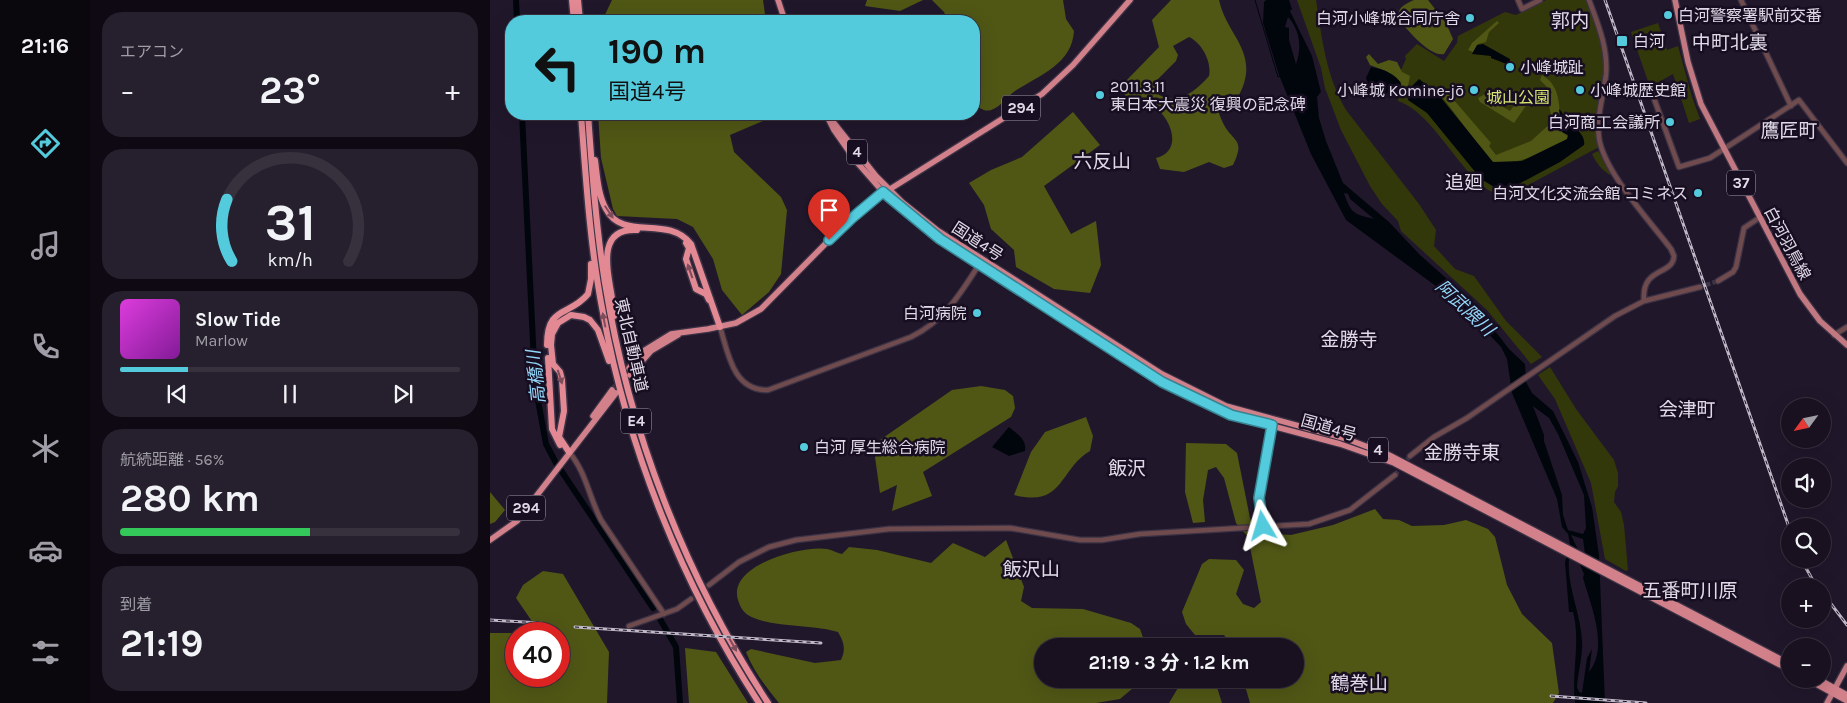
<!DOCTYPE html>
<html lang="ja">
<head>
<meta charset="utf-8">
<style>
	body { margin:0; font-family:Karla,"Noto Sans JP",sans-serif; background:#261f2d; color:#f1f3f6; height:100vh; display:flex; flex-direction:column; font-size:19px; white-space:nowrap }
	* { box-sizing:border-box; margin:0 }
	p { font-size:16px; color:#9f9da5 }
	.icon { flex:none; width:28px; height:28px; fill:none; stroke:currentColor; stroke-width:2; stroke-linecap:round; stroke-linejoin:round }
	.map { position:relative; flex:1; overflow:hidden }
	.details { display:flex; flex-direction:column; gap:12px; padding:12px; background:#0e0912; width:400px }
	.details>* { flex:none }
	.hud { position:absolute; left:15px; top:15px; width:475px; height:105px; border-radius:20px; box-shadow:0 5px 20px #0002,0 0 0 1px #37313e; background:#54cadd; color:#111; overflow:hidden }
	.needle { width:32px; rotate:237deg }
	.buttons { position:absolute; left:1291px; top:398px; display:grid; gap:10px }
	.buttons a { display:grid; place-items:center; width:50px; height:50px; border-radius:50%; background:#191120; box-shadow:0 5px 20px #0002,0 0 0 1px #37313e; font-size:25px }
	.speed { position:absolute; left:15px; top:622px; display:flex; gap:10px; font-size:25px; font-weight:700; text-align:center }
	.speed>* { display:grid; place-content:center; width:65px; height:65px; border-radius:50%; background:#191120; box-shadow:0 5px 20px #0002,0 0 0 1px #37313e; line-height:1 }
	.speed .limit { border:8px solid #d22; background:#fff; color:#111 }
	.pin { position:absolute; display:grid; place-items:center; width:42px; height:42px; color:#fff; margin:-51px -21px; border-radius:50% 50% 50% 0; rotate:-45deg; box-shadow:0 0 5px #0007 }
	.pin .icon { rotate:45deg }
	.me { position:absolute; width:55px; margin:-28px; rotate:353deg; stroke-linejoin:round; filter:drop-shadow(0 0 4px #0008) }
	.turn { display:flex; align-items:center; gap:18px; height:105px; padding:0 20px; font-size:22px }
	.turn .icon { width:65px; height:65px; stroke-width:2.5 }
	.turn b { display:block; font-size:35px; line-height:42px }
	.big { font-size:38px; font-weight:700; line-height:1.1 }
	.details .tile { flex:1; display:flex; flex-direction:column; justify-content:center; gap:8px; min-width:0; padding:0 18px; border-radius:20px; background:#261f2d }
	.details .dial { align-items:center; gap:0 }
	.dial svg { height:130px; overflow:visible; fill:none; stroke:#37313e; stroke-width:7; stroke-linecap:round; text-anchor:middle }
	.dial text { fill:#f1f3f6; stroke:none }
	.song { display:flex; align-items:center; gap:15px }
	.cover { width:60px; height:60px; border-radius:8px; background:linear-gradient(135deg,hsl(300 70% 55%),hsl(290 70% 35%)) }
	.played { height:5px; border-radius:2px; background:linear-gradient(90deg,#54cadd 20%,#37313e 20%) }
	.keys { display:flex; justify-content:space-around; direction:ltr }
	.heat { display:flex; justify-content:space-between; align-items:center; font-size:28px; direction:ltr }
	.charge { height:8px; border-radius:4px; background:linear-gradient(90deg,#34c759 56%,#37313e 0) }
	.trip { position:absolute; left:544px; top:638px; width:270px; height:50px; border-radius:25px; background:#191120; box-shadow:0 5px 20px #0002,0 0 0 1px #37313e; font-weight:700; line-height:50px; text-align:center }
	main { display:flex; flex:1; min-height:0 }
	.tab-bar { display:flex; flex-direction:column; width:90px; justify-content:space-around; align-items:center; background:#0a070d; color:#9f9da5 }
	.tab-bar .icon { width:35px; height:35px }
	.tab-bar .on { color:#54cadd }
	.tab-bar b { font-size:22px; color:#f1f3f6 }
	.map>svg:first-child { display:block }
	.green { fill:#33380a }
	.forest { fill:#505715; fill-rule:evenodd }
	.water { fill:#00060c; fill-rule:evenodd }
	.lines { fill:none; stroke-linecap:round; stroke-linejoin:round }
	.stream { stroke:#00060c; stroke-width:1 }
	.river { stroke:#00060c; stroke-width:6 }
	.tertiary-tunnel { stroke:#3e3447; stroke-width:4.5; stroke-dasharray:4.5 2; stroke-linecap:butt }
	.trunk-tunnel { stroke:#3e3447; stroke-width:5.5; stroke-dasharray:5.5 3; stroke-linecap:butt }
	.tertiary-casing { stroke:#3c3245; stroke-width:7 }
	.primary-casing { stroke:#3c3245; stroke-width:8 }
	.trunk-casing { stroke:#3c3245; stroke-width:8 }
	.motorway-casing { stroke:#3c3245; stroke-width:9 }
	.tertiary { stroke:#6f4b4e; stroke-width:4.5 }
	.primary { stroke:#c27881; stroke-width:5.5 }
	.trunk { stroke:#d2808a; stroke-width:5.5 }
	.motorway { stroke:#e38994; stroke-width:6 }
	.rail-casing { stroke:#bfb8c7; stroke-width:3 }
	.rail { stroke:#180e21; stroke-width:1; stroke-dasharray:4; stroke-linecap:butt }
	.oneway { fill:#7e4c5a }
	.route-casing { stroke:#378390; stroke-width:12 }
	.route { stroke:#54cadd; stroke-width:9 }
	.poi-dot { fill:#54cadd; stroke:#180e21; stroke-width:2 }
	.labels { text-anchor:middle; stroke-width:5; stroke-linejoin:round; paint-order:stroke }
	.shield { fill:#180e21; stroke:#a49dac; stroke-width:1 }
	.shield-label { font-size:15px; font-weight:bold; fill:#e0dae8 }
	.poi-label { font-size:16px; fill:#e0dae8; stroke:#180e21; text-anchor:start }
	.park-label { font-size:16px; fill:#d6e472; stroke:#180e21 }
	.street-label { font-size:16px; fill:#e0dae8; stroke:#180e21 }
	.water-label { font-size:18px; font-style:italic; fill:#93d6f9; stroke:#180e21 }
	.quarter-label { font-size:19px; fill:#e0dae8; stroke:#180e21 }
</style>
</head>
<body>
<main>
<nav class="tab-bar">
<b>21:16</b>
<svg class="icon on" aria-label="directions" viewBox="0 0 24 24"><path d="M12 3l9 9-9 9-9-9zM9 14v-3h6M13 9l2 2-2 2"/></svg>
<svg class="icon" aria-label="music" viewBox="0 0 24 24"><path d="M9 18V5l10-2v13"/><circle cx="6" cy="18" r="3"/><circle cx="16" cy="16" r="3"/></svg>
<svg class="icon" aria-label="phone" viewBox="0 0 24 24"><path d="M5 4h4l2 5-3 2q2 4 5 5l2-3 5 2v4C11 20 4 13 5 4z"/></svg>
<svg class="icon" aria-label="climate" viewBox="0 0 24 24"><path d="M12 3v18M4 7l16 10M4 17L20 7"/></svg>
<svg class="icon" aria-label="car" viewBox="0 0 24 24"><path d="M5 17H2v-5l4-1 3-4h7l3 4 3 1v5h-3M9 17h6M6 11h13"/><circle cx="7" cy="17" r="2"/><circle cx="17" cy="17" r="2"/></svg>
<svg class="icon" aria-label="filters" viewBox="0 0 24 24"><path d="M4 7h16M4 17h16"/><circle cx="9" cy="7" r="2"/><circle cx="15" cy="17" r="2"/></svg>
</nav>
<section class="details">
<div class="tile"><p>エアコン</p>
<div class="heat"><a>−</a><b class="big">23°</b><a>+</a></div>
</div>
<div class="tile dial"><svg viewBox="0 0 100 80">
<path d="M14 69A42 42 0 1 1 86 69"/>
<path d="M14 69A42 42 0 0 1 11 31" stroke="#54cadd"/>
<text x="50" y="56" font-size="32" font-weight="700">31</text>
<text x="50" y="72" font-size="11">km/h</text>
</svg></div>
<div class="tile">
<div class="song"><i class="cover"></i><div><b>Slow Tide</b><p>Marlow</p></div></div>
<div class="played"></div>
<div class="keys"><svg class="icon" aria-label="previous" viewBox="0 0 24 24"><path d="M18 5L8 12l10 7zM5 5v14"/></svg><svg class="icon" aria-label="pause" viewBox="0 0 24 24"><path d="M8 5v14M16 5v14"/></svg><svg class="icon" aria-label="next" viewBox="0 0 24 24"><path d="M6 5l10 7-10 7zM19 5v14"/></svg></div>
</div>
<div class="tile"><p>航続距離 · 56%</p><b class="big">280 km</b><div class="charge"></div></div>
<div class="tile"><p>到着</p><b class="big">21:19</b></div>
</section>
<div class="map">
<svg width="1357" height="703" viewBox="0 0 1357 703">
	<rect width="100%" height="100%" fill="#21172b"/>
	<path class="green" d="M807,0H826C832,39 836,76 856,110L929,204L946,230L944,246L965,269L984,276L1016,321L1052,357L1041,364L997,310L911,231L908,221L892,204L880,186L851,130L835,88L831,68Z
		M1056,0H1098L1114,50L1115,71L1108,119L1109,147L1027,191C1023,192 1018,195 1013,195C977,192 948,114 908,101L911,70L916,59L915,56L927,44L954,61L967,43L968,36L1015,12L1026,15Z
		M1168,23L1177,50L1188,46L1202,97L1210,119L1199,123L1183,74L1160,87L1141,32Z
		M1108,151L1122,172L1120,175C1112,170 1106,163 1102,154Z
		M1060,367L1086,409L1124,460L1128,473V486L1125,492L1124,502L1131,512L1134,525L1138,570L1136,571L1115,559L1101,483L1065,399L1048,375Z"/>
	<path class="forest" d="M122,0H273L276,21H112Z
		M377,0H433L410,11L375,6Z
		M442,0H573L576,19L584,31C582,64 550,75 525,91C517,96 511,107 501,110C494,112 490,108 484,104V21H458L454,12Z
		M681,0H729C737,37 772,53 748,97L739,100L728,96L724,99C727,107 729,115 733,123C743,143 756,138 743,165L734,168L719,162L694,172L670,169L666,158C694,151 681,117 663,106C656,101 644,100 636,98L632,88L634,83L669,47L662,20ZM699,37C712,43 722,62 719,76C706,91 689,105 669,95L665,82L686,61L688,55L683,46Z
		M924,0H938L956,23L963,39L954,54C940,57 917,30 909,19C906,8 915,4 924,0Z
		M1007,21L1009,23L999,32L996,42L988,44L983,52L978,50L982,43Z
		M879,54L888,64L899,60L907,62L912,72L920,76L917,91L912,90L911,82L896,71L880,65L876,57Z
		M1052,75C1073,87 1068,110 1072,132L1079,137C1068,149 1015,171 1000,160L950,94L951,92L956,91L1001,143L999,146L1006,155L1041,141L1062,122L1058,99L1062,92L1050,80Z
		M995,94H1001L1008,104L1020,111L1031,96L1037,98L1038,103L1024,123L990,102L988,98Z
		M583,112L610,145L554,186L581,234L606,221L611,265L600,293L564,289L526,267L524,250L501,229L494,205L479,183L501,170L532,157Z
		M108,114H274L275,120L240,135L244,152L291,197L297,210L291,274L279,292L252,315L232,290L223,259L203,227L187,219L127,216L123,209L111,158Z
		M491,386L515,390L523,396L525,408L521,417L433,472L442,496L402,511L407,485L390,493L385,457L390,440L462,390Z
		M596,417L603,436L600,451C569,469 574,508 524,495L541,452L555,432Z
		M696,443L736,444L747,453L760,518L766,533L801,535L843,525L885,509L893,519L909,520L922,526L954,525L976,520L998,529L1005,537L1017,585L1032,614L1062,643L1069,693L1063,703H760L753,679H805V646H742L734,635H705L696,624L692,612L712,564L719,559L746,560L754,570L746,594L753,604L764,608L771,602L758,537L746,523L734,478L726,467L718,470L713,500L715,522L703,523L695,492Z
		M0,492L15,510L5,522L0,524Z
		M516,540L534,587L531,601L542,608L593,609L641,623L650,629L656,646H552V679H650L649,683L630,699L606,703H289C276,687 264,672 256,652L261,649L325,663L351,660C356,649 354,642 348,632C323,624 279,628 258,615C252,611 250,606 248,600C237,565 313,545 337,549C342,550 347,553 352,554L359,547L387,550L441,563L463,543L495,557Z
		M53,571L73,574L119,652L117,703H0V633H50L26,598L33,585ZM26,634H69V676H26Z
		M195,648L226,652L258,703H199Z
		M692,681H725L732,703H679Z"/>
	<path class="water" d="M776,0H799L802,9L800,11L822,56L831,92L827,97L829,118L836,141L853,183L899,222L930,255L983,302L1019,349L1035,364L1036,382L1042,393L1063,411L1088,462L1102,507L1109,555L1115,703H1085C1081,672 1091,643 1083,612H1079L1075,562L1080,544L1078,534L1072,527L1067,499L1022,393L1017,359L1011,347L973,307L954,292L856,220L821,154L789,75L773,23L774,2ZM798,17C810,30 812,48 806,64L799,40V28L795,27ZM854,193L858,194L860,199L884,219C864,214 861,214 854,193ZM1043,406L1059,418L1068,434L1094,495L1096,528L1093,534L1078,530L1073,515L1072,495L1054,441V435ZM1081,535L1093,539L1097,569ZM1082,547L1094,574L1093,578C1101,606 1119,647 1099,672L1102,649L1097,658L1092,693L1089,692L1087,687C1088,672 1093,656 1092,641C1091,611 1071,574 1082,547Z
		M993,44L1020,59L1019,65L1001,58V56L982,54L987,45Z
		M881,67C892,69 907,74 911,84L909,93L901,95L879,85L876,78Z
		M929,79L938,86L950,90L952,99L1003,162L1032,161L1077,139L1078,135L1072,132L1069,109C1073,112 1075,120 1079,123C1085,128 1096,135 1094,145L1070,162L1023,187H1004L991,179L937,113L918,100L920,88Z
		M519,427C527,434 537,439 535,451L519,456L502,447Z"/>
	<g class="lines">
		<path class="stream" d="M765,0L788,77L791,76"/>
		<path class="river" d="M26,0L27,21
			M32,114L45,384L56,444L66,463L163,608
			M170,619L186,647L190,703"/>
		<path class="tertiary-tunnel" d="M1210,287L1228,281
			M905,475L920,456"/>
		<path class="trunk-tunnel" d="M122,390L139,368"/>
		<defs>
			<path id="tertiary" d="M1028,0L1032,9L1050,0
				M1099,0C1108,24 1118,48 1116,74C1114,94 1106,117 1109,138C1114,172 1160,221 1181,249L1184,256C1183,276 1151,266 1154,301
				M1251,0L1301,106
				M1162,93L1189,167L1220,158L1309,100L1357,163
				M1228,281L1243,272L1246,267L1254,228L1269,218
				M230,327C238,353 243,391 278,390L421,337C456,320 472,291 492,260
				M1344,335L1357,327
				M79,452C96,472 99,497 111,520L174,614
				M920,456L944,437L977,418L1125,316L1154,301L1210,287
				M773,526L769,498L783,419
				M219,585L249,562L279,547L306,540L399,529L520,528L590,540H612L650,534L819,524L860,510L905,475
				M139,626L187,609L201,599"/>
			<path id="primary" d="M1185,0L1198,62L1211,104L1310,294L1330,321L1357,345
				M1337,703L1357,666"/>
			<path id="trunk" d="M288,0L295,21
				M336,114L344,130L365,160L393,192L422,218L489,265L672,381L741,415L850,444L904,463L1300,670
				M340,118L386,176L412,202L447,230L672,374L736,406L857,439L899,455L1300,664
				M139,368L155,350L181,334L218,329L246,323L271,309L352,227L381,201L552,94L583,65L640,0
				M140,375L161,351L188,335
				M103,416L122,390
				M0,540L27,521L126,393
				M1317,679L1357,701
				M1328,679L1357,695"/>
			<path id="motorway" d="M82,0L84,21
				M88,0L90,21
				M91,114C96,180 100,247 113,313C138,450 193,586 269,703
				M98,114C102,170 106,227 115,283C139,432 195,576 278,703
				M105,160C107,176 108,195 116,209C133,242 177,214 201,244L230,327
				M196,243L199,248L196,259L206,289L216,294L219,300
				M124,316C124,288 98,227 147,230
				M57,345C57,305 79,317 98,294L101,279V264
				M58,358L62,429L70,445
				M79,452L69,437L74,411L72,380L70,372L63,364L61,345L62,334L68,323L81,315L94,317L100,320L108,330L119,361"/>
		</defs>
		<use href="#tertiary" class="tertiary-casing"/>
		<use href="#primary" class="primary-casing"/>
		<use href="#trunk" class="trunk-casing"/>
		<use href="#motorway" class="motorway-casing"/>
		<use href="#tertiary" class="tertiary"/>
		<use href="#primary" class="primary"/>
		<use href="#trunk" class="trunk"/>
		<use href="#motorway" class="motorway"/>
		<defs>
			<path id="rail" d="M1115,0L1300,530
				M1311,559L1326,586
				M1332,592L1357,625
				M0,620L51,623
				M85,627L331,643
				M1061,696L1156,703"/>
		</defs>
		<use href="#rail" class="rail-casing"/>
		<use href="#rail" class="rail"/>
	</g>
	<defs><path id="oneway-solid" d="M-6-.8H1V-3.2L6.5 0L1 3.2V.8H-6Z" transform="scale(1.25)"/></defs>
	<g class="oneway">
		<use href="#oneway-solid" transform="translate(119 212) rotate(56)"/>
		<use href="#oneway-solid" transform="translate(200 271) rotate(-109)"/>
		<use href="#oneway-solid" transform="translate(114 320) rotate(-101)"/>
		<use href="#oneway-solid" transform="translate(70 377) rotate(72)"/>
		<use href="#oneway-solid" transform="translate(243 645) rotate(61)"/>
	</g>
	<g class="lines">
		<defs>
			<path id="route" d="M339,240L362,218L393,192L450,239L672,382L741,415L782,425L769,498L773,526"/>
		</defs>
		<use href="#route" class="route-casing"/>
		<use href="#route" class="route"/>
	</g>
	<g class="poi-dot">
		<circle cx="1178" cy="15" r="5"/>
		<circle cx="980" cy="18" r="5"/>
		<rect x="1126" y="35" width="12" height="12" rx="2.5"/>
		<circle cx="1020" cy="67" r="5"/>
		<circle cx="984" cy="90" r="5"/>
		<circle cx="1090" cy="90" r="5"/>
		<circle cx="610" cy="95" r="5"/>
		<circle cx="1180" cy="122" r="5"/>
		<circle cx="1208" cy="193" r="5"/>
		<circle cx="487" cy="313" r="5"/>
		<circle cx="314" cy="447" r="5"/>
	</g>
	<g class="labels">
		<g class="shield">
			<rect x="512" y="95.5" width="38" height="25" rx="4"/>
			<rect x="357" y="139.5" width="20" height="25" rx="4"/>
			<rect x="1237" y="170.5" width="28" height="25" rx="4"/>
			<rect x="131" y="408.5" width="30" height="25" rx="4"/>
			<rect x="878" y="437.5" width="20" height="25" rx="4"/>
			<rect x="17" y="495.5" width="38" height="25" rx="4"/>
		</g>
		<g class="shield-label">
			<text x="531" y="113">294</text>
			<text x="367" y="157">4</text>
			<text x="1251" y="188">37</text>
			<text x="146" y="426">E4</text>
			<text x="888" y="455">4</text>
			<text x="36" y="513">294</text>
		</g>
		<g class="poi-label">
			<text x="1188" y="21">白河警察署駅前交番</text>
			<text x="970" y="24" text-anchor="end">白河小峰城合同庁舎</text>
			<text x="1143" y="47">白河</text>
			<text x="1030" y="73">小峰城趾</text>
			<text x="620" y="92">2011.3.11<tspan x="620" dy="18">東日本大震災 復興の記念碑</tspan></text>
			<text x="974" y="96" text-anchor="end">小峰城 Komine-jō</text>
			<text x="1100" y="96">小峰城歴史館</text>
			<text x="1170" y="128" text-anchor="end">白河商工会議所</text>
			<text x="1198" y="199" text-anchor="end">白河文化交流会館 コミネス</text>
			<text x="477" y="319" text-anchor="end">白河病院</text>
			<text x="324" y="453">白河 厚生総合病院</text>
		</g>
		<g class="park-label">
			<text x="1028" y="103">城山公園</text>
		</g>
		<g class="street-label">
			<text transform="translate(488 241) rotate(33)" y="6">国道4号</text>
			<text transform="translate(1298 243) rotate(62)" y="6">白河羽鳥線</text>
			<text transform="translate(142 345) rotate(77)" y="6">東北自動車道</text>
			<text transform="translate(839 427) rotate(16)" y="6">国道4号</text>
		</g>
		<g class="water-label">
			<text transform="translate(975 308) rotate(43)" y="6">阿武隈川</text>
			<text transform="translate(46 377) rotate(-96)" y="6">高橋川</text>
		</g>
		<g class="quarter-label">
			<text x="1080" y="27">郭内</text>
			<text x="1240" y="49">中町北裏</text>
			<text x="1299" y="137">鷹匠町</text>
			<text x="612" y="168">六反山</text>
			<text x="974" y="189">追廻</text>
			<text x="859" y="346">金勝寺</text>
			<text x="1197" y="416">会津町</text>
			<text x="972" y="459">金勝寺東</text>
			<text x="637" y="475">飯沢</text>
			<text x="541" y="576">飯沢山</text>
			<text x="1200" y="597">五番町川原</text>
			<text x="869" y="690">鶴巻山</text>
		</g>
	</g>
</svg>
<div class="buttons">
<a><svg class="needle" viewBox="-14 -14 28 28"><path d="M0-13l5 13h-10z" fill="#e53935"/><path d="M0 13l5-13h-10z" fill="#9f9da5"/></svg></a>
<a><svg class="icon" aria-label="sound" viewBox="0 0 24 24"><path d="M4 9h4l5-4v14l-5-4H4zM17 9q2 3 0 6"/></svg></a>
<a><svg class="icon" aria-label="search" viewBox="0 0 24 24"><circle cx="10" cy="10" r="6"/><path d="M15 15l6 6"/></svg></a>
<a>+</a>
<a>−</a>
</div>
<div class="speed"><div class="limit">40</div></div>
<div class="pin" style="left:339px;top:240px;background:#d93025"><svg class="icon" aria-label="arrive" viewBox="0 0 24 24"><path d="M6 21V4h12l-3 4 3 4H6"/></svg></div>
<svg class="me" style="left:773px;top:526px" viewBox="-20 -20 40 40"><path d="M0-17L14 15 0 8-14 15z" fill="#54cadd" stroke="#fff" stroke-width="4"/></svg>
<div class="trip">21:19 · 3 分 · 1.2 km</div>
<div class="hud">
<div class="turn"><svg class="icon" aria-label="left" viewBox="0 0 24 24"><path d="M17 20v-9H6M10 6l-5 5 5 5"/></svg><div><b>190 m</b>国道4号</div></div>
</div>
</div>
</main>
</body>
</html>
